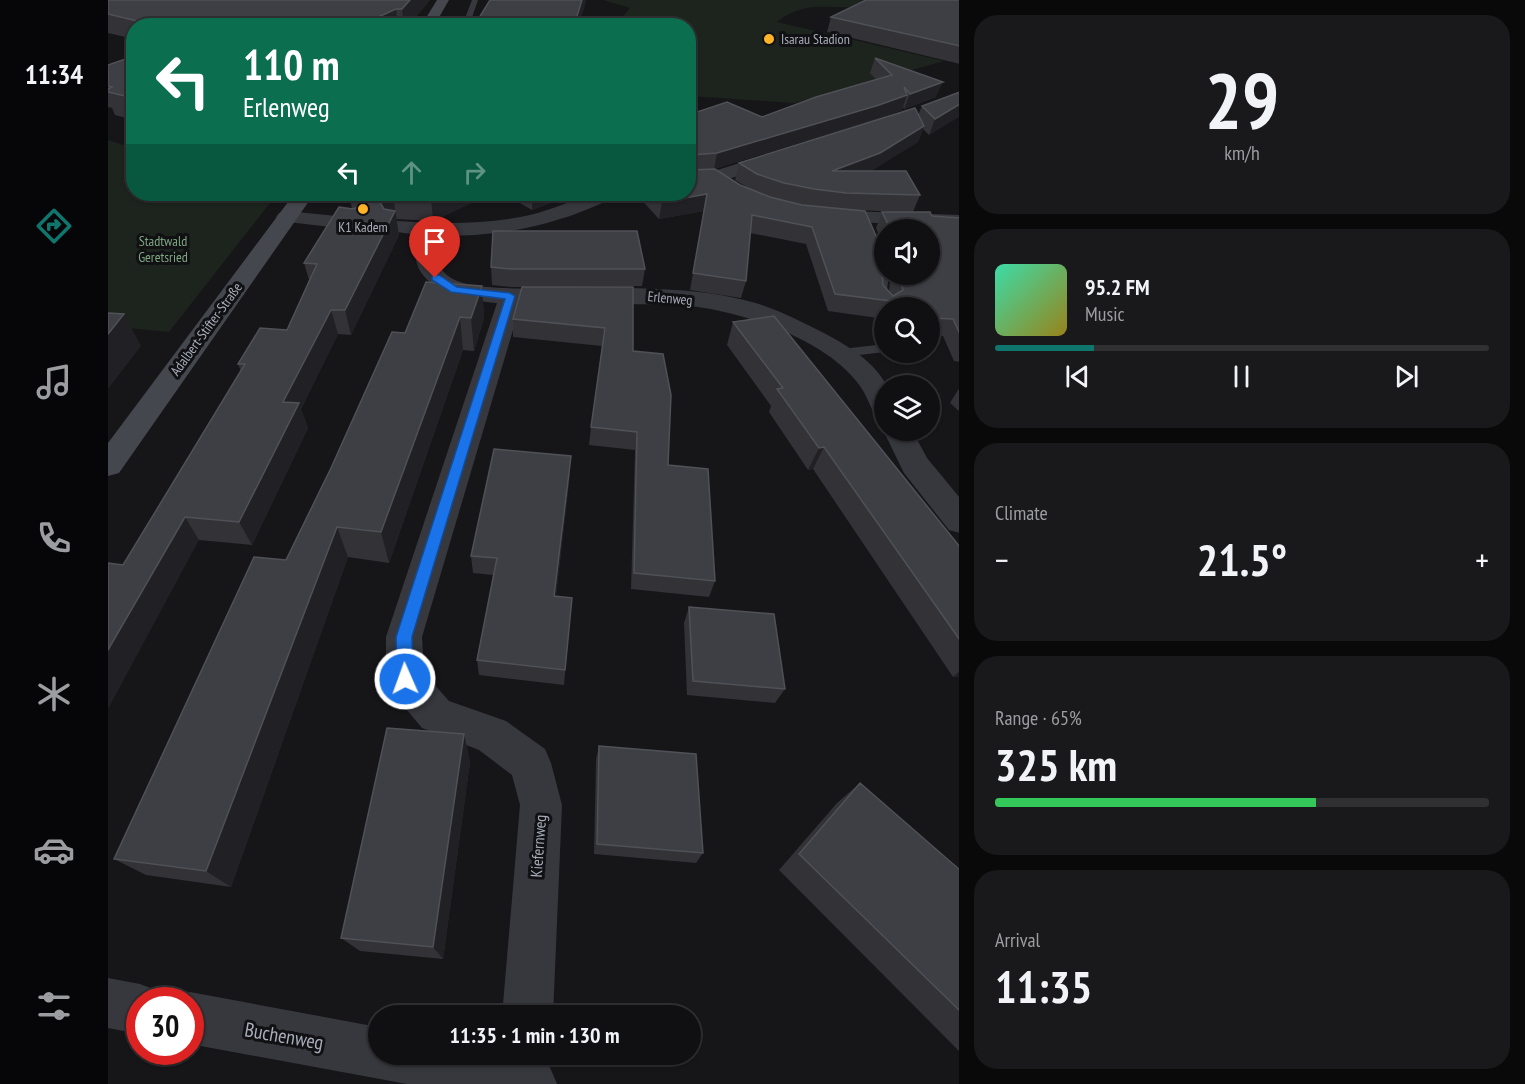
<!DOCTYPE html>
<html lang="en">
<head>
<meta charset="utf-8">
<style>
	body { margin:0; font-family:"PT Sans Narrow",sans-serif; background:#19191c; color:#f1f3f6; height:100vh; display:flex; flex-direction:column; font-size:22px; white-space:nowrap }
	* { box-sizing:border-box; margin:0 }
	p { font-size:20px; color:#9c9da0 }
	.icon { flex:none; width:33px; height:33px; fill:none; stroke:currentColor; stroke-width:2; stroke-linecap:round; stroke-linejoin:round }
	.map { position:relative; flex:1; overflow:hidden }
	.side { display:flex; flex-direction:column; gap:15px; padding:15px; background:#09090a; width:566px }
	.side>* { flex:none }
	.top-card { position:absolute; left:18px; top:18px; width:570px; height:183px; border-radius:24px; box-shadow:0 2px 4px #0004,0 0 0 2px #303033; background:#0b6e4f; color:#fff; overflow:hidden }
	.fabs { position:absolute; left:766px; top:219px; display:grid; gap:12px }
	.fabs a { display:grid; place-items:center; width:66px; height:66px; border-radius:50%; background:#101013; box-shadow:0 2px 4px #0004,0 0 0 2px #303033; font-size:30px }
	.speed { position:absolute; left:18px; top:987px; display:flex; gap:12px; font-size:30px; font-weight:700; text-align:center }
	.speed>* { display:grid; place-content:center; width:78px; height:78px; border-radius:50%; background:#101013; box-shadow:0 2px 4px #0004,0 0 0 2px #303033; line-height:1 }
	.speed .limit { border:9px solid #d22; background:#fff; color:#111 }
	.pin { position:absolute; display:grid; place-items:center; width:51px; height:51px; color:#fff; margin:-62px -26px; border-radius:50% 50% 50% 0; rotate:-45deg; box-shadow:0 0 6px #0007 }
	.pin .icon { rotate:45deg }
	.me { position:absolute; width:66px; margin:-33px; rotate:358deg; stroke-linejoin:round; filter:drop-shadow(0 0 4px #0008) }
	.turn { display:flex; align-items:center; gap:21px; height:126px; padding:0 18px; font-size:27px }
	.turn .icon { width:78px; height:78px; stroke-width:2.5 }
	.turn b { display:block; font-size:42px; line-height:51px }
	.lanes { display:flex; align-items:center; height:57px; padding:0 18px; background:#0003; justify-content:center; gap:30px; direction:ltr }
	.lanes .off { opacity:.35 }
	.big { font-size:45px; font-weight:700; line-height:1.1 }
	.side .widget { flex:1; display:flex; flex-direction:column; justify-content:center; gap:9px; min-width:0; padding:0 21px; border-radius:24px; background:#19191c }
	.side .dial { align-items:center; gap:0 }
	.dial b { font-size:78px; line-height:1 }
	.song { display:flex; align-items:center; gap:18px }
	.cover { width:72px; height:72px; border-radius:9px; background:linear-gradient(135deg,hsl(160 70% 55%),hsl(50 70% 35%)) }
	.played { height:6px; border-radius:3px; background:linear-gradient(90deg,#0f766e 20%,#303033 20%) }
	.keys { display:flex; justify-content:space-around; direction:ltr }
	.heat { display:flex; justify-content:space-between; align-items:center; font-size:33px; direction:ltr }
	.charge { height:9px; border-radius:4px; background:linear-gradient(90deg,#34c759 65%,#303033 0) }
	.trip { position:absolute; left:260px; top:1005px; width:333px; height:60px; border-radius:30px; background:#101013; box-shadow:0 2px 4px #0004,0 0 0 2px #303033; font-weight:700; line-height:60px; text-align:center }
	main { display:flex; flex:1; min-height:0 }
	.menu { display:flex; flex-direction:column; width:108px; justify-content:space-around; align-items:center; background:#060608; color:#9c9da0 }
	.menu .icon { width:42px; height:42px }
	.menu .selected { color:#0f766e }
	.menu b { font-size:27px; color:#f1f3f6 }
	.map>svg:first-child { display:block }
	.green { fill:#1c241d }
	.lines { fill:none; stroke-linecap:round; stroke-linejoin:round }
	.lane { fill:#37383e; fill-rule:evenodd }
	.street { fill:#37383e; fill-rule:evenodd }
	.secondary { fill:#45474e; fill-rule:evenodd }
	.wall { fill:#323237; fill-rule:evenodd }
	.shaded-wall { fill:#212125 }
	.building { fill:#3e3f45; stroke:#4f5157; stroke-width:1.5 }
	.route { fill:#1a73e8; stroke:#114b97; stroke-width:1.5 }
	.poi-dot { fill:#ffb428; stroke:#111114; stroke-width:2 }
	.labels { text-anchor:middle; stroke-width:6; stroke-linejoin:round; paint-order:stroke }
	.far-poi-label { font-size:14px; fill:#a7adba; stroke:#111114; text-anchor:start }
	.far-park-label { font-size:14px; fill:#7da67f; stroke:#111114 }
	.far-street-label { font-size:14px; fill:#a7adba; stroke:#111114 }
	.street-label { font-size:16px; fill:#a7adba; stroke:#111114 }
	.near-street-label { font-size:20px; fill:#a7adba; stroke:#111114 }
</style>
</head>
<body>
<main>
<nav class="menu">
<b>11:34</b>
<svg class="icon selected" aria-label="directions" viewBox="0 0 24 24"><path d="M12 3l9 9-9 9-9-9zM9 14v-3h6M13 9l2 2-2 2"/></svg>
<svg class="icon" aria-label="music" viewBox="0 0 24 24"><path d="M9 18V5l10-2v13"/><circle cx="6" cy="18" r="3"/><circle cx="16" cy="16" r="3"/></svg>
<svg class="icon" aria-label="phone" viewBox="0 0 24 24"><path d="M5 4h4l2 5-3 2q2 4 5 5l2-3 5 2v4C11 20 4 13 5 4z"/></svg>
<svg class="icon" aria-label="climate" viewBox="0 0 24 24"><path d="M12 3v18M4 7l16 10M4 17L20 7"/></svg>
<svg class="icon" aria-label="car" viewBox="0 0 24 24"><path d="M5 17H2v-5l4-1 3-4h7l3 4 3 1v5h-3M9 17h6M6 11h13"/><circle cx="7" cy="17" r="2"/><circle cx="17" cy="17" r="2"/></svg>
<svg class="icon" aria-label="filters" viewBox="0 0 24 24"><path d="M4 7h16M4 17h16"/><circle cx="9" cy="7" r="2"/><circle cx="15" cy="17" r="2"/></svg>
</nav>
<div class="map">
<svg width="852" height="1084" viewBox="0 0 852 1084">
	<rect width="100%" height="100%" fill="#161619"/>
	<path class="green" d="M495,0H816C795,2 773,7 751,7C718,9 697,0 669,22L836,61L686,103L581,96L580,26L508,25L522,8Z
		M0,140L25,148L26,194H169L61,332L0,326Z"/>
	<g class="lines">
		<path class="lane" d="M364,0H370L361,26H354Z
			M765,240L769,241C776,253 777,261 777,274H781L779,290L785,308H777V311C763,303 770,285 769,272C767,262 763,253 759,244Z
			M777,344V352L734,357L727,353L734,349Z"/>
		<path class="street" d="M671,151L677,152L680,156L677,160L615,181L580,185V173L606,171Z
			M483,194H512L509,198C489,204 471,214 452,219C412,232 372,236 331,236C313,301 400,283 433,291L437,296L433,301L413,303L314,637L316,673L341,701L398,721L437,749L443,763L454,805L445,1016H394L412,805L404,775L371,750L314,728L283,691L278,679V637L389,303C350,300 294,286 310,235L282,231L278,227L282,223L289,221C333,224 378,225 422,215C443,210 463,201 483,194Z
			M715,210L852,215V227L708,220L705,216L708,212Z
			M178,211L249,218L256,220L259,224L256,228L249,230L171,221L168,217L171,213Z
			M479,287C533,289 591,287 644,302C669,309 693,322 716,333C740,346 766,361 779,386H777V417L767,415C762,406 758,394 752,386C718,338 628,309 572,305C539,303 503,307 471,299L467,294L471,289Z
			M777,426V430H804L819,458L852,498V533L841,530L796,473L775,430Z
			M0,978L32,984L50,991L54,1000H32V1034L0,1028Z
			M82,992L270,1027V1054H420L441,1065L449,1084H299L82,1044V1000H64Z"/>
		<path class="secondary" d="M329,0H341L326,26H313Z
			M186,194H206L11,473L0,476V443Z"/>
	</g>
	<path class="wall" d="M0,0H322L300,26H26V39L0,33Z
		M852,0V64L719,32L723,17Z
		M26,56V120L7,115L4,108L0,107V65Z
		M767,58L828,97L796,109L795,107L794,110L765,120L606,169L632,185L644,190L627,180L631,163L810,115L814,106L852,92V116L821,135L815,129L810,142L762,171L812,195L805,212L824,216L852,218V362L846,361L835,336H822V308H777V319L720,311L698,244L642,233L638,281L633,298L582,290L596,211L551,219L528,194H580V115L654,117L769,80L762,73ZM752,210L788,212H774L768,228L777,249V230H822V274H783L781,290L782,292L775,285Z
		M240,194H374V198L325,221L288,219L291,235L243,335L230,334L193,409L200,428L144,545L91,540L15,565L133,371L130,364L179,330L201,280L196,263L244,209L241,194Z
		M396,194H466L424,210Z
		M383,267L537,269L534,286L403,287L384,285Z
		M374,286L376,318L366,351L355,350L281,563L240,557L123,887L38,875L6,859L178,560Z
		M525,287V351L560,465L607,581L601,597L523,589L527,450L481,445L483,427L494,346L405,337V319Z
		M625,322L852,547V676L845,677L705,469L700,470L661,412L663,406L619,345Z
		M852,387V412L842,403Z
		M462,473L448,596L464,598L456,685L371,675L369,660L385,575L365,573L363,556Z
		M581,607L677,689L667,703L579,695L576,623Z
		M356,734L362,762L335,959L252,951L233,938Z
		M491,746L595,853L588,863L486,854L488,759Z
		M752,783L852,870V1052L671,870L729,803Z"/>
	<path class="shaded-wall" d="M302,0H322L300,26H296L294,9Z
		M474,0H478V2L471,26H466Z
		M288,9L290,26H250Z
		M835,82L828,97L796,109L802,94Z
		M799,95L794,110L765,120L606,169L609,153Z
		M852,104V116L821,135L827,119Z
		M816,126L810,142L765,170L719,188L724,171Z
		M331,194H374V198L325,221L323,197Z
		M424,194H466L424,210Z
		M599,194L596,211L551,219L554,202Z
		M285,196L291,235L243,335L237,310L272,202Z
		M374,286L376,318L366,351L363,318Z
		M223,310L230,334L193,409L200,428L144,545L131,522L175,402Z
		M16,314L33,346L0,389V334Z
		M352,317L355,350L281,563L273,532Z
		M716,447L705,469L700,470L711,448Z
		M463,456L462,473L446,612V596Z
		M77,517L91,540L0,709V650Z
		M229,527L240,557L123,887L98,871Z
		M852,671V676L845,677Z
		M356,734L362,762L335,959L325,947Z"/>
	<path class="building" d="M0,0H302L294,9H288L250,26H50L0,14Z
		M382,0H474L466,26H366Z
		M758,0H852V46L723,17Z
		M26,56V98L0,92V89L4,87L0,86V65Z
		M767,58L835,82L802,94L796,87L799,95L771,105L609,153L583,155L580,157V115L619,102L654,117L708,97L784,75Z
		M852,92V104L827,119L814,106Z
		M807,108L816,126L772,153L724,171H798L812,195L738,193L706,189L676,183L649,174L631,163Z
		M580,157L581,170L607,169L632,185L662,197L694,205L757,211L772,245L775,285L785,296L795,290L790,274H822V230H783L774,212H822L824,216L852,218V334L845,319L822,318V308H791V302L727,294L704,227L644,215L638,281L585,273L599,194L554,202L546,194H580Z
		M247,194H331L323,197L285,196L272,202L276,209L287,211L237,310H223L175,402L191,403L131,522L77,517L0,650V563L15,565L137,364H130L152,328L179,330L209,264L196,263L231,207L245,209L253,206L257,201L252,195Z
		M385,231H529L537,269H403L383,267Z
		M318,282L374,286L363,318L352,317L273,532L229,527L98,871L6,859L146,557L178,560L223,468L284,332L297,333Z
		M414,287H525V351L555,354L563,395L560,465L600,469L607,581L526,573L529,432L483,427L497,328L405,319Z
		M0,313L16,314L0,334Z
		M666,316L852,547V640L716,447L711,448L669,389L675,388L625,322Z
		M386,449L463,456L446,596L464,598L457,670L369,660L389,558L363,556Z
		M581,607L666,614L677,689L585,681Z
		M279,728L356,734L325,947L233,938Z
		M491,746L588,754L595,853L489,844Z
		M752,783L852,870V1011L691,854Z"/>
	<path class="route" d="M324,275H331L349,287L402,293L407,296L304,637L305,679L303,684L297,686L291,684L289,679L288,637L397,299L343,292L324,280Z"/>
	<g class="poi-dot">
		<circle cx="661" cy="39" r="6"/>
		<circle cx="255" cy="209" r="6"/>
	</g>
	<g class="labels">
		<g class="far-poi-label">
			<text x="673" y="44">Isarau Stadion</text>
			<text x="255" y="232" text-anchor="middle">K1 Kadem</text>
		</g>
		<g class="far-park-label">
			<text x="55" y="246">Stadtwald<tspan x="55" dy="16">Geretsried</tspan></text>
		</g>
		<g class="far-street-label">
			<text transform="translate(562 298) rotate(5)" y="5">Erlenweg</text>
			<text transform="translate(98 329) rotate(-54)" y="5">Adalbert-Stifter-Straße</text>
		</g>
		<g class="street-label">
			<text transform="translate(430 846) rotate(-86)" y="6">Kiefernweg</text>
		</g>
		<g class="near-street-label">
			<text transform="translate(176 1036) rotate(10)" y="7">Buchenweg</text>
		</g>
	</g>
</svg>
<div class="fabs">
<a><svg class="icon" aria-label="sound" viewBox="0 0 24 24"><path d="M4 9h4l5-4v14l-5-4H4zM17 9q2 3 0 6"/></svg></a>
<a><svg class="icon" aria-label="search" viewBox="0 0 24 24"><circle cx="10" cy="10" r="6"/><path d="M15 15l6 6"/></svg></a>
<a><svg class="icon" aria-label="layers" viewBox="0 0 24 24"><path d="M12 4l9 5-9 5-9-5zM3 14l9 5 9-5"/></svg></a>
</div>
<div class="speed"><div class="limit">30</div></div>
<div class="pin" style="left:327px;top:278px;background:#d93025"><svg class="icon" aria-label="arrive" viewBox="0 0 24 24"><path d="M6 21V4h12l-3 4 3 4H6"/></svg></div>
<svg class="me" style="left:297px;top:679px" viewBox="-20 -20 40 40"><circle r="17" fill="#1a73e8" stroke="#fff" stroke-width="3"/><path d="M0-11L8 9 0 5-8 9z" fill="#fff"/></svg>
<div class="trip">11:35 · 1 min · 130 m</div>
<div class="top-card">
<div class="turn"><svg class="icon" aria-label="left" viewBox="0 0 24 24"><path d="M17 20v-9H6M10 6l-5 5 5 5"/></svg><div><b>110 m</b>Erlenweg</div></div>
<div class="lanes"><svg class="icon" aria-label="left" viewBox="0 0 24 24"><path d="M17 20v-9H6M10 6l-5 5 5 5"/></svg><svg class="icon off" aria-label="ahead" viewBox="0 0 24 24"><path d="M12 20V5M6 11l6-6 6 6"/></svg><svg class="icon off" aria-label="right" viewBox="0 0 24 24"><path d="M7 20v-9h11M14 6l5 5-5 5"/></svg></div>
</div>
</div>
<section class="side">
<div class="widget dial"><b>29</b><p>km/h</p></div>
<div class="widget">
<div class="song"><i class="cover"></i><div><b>95.2 FM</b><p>Music</p></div></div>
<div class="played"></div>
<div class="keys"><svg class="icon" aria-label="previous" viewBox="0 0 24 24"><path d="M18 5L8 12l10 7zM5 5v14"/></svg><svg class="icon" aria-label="pause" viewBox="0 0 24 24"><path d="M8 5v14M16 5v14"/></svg><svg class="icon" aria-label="next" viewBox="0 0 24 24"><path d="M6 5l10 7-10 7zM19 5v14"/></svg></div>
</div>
<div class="widget"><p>Climate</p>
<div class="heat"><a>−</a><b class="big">21.5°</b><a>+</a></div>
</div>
<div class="widget"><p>Range · 65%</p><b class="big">325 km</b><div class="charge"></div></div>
<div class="widget"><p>Arrival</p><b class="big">11:35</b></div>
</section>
</main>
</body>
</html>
